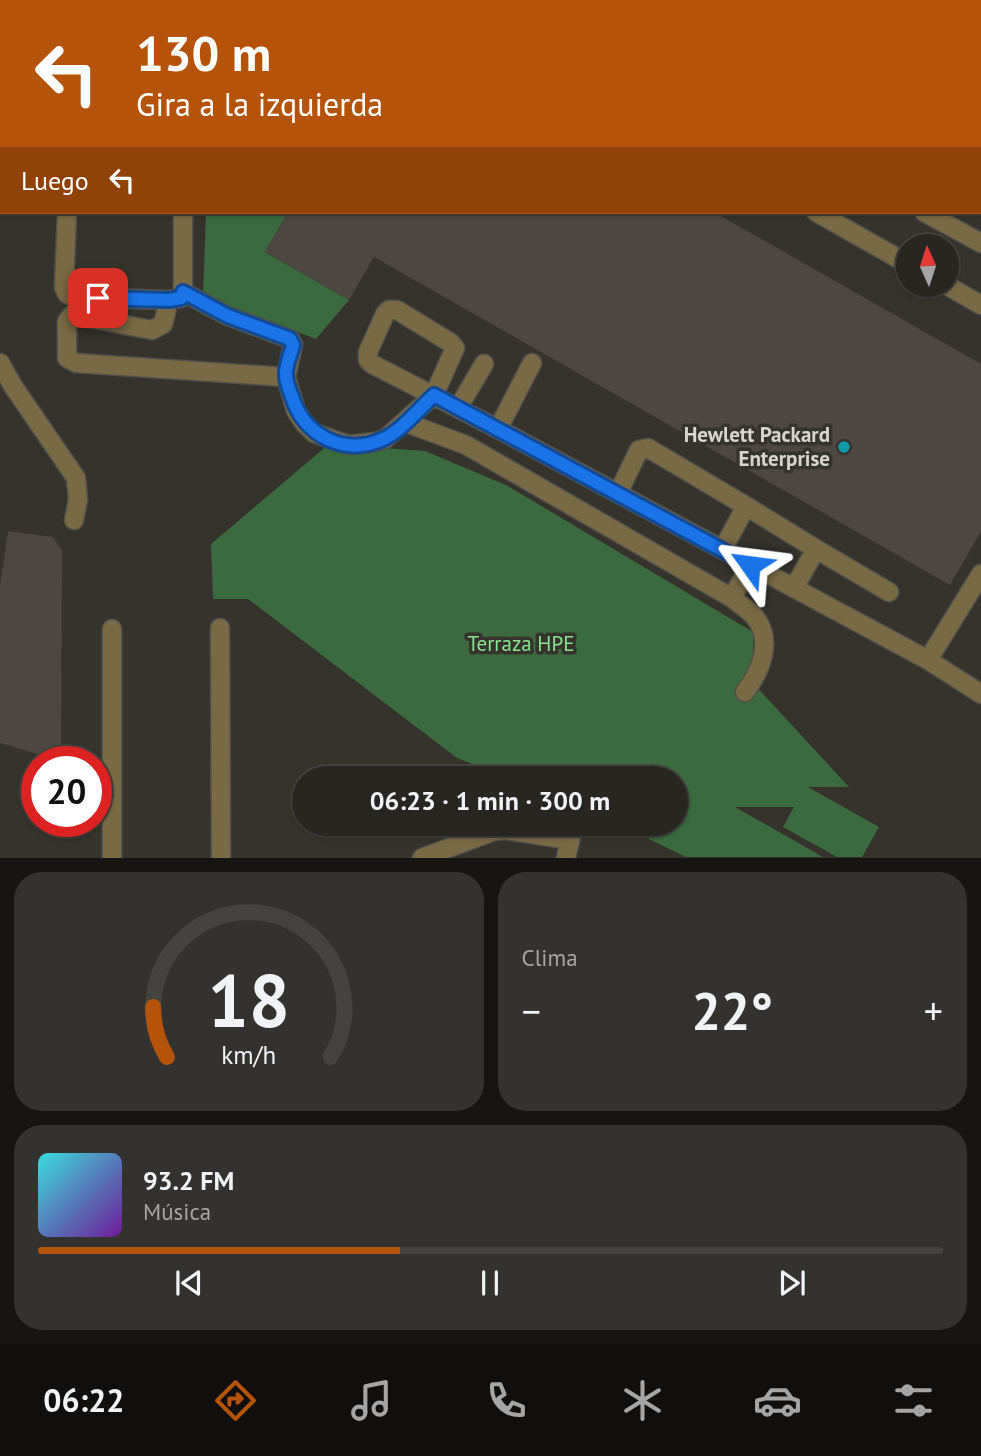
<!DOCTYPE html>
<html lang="es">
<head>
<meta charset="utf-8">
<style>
	body { margin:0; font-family:"PT Sans",sans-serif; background:#34322e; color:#f1f3f6; height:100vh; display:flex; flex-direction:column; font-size:26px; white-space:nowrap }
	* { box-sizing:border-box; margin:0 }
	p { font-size:23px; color:#a5a5a5 }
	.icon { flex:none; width:38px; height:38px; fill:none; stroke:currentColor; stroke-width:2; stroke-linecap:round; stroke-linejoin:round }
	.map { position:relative; height:858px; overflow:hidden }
	.sheet { display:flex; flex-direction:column; gap:14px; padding:14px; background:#161512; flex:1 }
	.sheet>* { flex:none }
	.guide { position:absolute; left:0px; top:0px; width:982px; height:214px; box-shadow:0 2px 5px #0004,0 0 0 2px #44433f; background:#b45309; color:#fff; overflow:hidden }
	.needle { width:46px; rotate:357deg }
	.tools { position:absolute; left:896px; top:234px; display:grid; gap:14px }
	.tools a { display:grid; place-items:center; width:63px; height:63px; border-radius:50%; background:#282621; box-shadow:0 2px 5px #0004,0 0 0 2px #44433f; font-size:35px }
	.speed { position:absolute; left:21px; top:746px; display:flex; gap:14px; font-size:35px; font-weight:700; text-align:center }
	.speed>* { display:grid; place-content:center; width:91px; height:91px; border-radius:50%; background:#282621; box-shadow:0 2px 5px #0004,0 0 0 2px #44433f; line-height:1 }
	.speed .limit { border:10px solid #d22; background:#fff; color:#111 }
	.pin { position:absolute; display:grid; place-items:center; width:60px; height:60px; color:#fff; margin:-30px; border-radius:14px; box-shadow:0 4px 10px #0006 }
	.me { position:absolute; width:77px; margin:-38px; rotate:301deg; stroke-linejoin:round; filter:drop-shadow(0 0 5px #0008) }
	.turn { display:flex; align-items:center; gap:24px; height:147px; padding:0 21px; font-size:32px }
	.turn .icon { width:91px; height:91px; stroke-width:2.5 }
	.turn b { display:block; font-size:49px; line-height:60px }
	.then { display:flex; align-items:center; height:66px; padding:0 21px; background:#0003; gap:14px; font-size:26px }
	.big { font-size:52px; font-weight:700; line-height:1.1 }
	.sheet .widget { flex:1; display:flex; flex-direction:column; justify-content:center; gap:10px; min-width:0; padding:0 24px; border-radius:28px; background:#34322e }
	.sheet .dial { align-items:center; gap:0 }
	.dial svg { height:182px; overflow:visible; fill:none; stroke:#44433f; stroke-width:7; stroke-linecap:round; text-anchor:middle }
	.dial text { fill:#f1f3f6; stroke:none }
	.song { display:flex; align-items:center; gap:21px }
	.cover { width:84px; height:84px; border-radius:10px; background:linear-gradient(135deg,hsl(180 70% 55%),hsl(280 70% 35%)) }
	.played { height:7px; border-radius:4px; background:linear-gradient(90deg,#b45309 40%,#44433f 40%) }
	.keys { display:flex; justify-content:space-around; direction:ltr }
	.heat { display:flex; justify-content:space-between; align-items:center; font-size:38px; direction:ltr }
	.sheet .tiles { flex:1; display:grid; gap:14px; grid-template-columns:1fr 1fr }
	.widget:last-child { grid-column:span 2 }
	.trip { position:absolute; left:292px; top:766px; width:396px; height:70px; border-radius:35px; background:#282621; box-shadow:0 2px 5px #0004,0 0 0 2px #44433f; font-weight:700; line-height:70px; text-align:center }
	.tabs { display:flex; height:112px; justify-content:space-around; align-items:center; background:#100f0d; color:#a5a5a5 }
	.tabs .icon { width:49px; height:49px }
	.tabs .on { color:#b45309 }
	.tabs b { font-size:32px; color:#f1f3f6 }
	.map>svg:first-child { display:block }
	.green { fill:#3a6a3d }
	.building { fill:#4c4741 }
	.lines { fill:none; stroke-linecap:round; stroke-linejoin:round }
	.minor-casing { stroke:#52504a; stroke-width:21 }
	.highway-casing { stroke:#52504a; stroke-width:24 }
	.minor { stroke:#7a6945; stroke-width:18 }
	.highway { stroke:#dbb04f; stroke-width:21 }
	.route-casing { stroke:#114b97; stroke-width:18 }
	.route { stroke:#1a73e8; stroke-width:12 }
	.culture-dot { fill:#0f9aa8; stroke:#35332c; stroke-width:2.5 }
	.labels { text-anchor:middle; stroke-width:7; stroke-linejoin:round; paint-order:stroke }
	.poi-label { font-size:21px; font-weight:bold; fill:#d6d5d0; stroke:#35332c; text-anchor:end }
	.park-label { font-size:21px; fill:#84e68c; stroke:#35332c }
</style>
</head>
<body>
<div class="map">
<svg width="981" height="858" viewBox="0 0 981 858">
	<rect width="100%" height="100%" fill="#35332c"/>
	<path class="green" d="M206,212H288L265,252L349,300L316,339L277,324L245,320L203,298Z
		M329,444L425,451L506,485L753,632L754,684L849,787H808L879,827L862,857H837L783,827L794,807H735L823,857H686L618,824H676V779H510L457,758L248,599H213L211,544Z"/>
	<path class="building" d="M288,212H714L981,364V531L950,585L374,257L349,300L265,252Z
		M8,531L53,537L62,550L61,761L0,743V586Z"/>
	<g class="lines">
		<defs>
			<path id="minor" d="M497,0V2
				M589,0L592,2
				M723,0L725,2
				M877,0L880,2
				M148,2L151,0
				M370,2L371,0
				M439,2V0
				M980,57H981
				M0,95H2
				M0,111H2
				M980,157L981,158
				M67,212L64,287L67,294L74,297L169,300L181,298L183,292V212
				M816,212L908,264
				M924,212L981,243
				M946,285L981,305
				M169,300L163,324L152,330L72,315L67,321V358L76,363L286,377L293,345L290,339L228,316L183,292
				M0,363L13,386L76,478L78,499L74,520
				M286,377L296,411L304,423L314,433L348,445L375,442L385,439L434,395L455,348L451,343L397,310H389L385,314L368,352V360L372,364L498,429L928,660L981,694
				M458,408L484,364
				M404,422L466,445L732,598C739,604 748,609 754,616C774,640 761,670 745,692
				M498,429L532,363
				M618,493L639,450L648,448L746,506L723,549
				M746,506L816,549L794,588
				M816,549L889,592
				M732,598L750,565
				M220,628L221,858
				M928,660L981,574
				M112,858V629
				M422,858L494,831L506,830L570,840
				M566,858L574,824"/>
			<path id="highway" d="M693,0L696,2
				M789,0L792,2
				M980,113L981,114
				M980,174H981"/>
		</defs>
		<use href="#minor" class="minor-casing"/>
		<use href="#highway" class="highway-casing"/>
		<use href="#minor" class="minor"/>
		<use href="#highway" class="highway"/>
	</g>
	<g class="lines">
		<defs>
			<path id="route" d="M98,298L169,300L181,298L183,292L228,316L290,339L293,345C291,354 285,366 286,376C286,382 290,391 292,397C304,435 343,456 381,440C398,434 420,408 434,395L750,565"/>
		</defs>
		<use href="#route" class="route-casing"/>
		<use href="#route" class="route"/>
	</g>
	<circle class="culture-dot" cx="844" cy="447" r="7"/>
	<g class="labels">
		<g class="poi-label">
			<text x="830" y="442">Hewlett Packard<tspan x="830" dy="24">Enterprise</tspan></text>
		</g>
		<g class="park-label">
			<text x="521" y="651">Terraza HPE</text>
		</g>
	</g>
</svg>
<div class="tools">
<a><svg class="needle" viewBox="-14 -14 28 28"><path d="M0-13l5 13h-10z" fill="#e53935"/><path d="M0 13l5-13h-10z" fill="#a5a5a5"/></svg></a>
</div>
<div class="speed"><div class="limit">20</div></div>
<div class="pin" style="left:98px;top:298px;background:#d93025"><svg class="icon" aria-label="arrive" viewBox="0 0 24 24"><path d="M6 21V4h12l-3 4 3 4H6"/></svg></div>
<svg class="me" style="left:750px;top:565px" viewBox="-20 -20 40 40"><path d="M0-17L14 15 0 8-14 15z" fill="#1a73e8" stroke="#fff" stroke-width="4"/></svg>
<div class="trip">06:23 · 1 min · 300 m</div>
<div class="guide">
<div class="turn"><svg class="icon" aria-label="left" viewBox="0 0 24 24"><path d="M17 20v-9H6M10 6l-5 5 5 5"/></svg><div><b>130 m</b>Gira a la izquierda</div></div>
<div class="then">Luego<svg class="icon" aria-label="left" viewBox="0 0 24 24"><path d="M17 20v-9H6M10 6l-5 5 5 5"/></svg></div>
</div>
</div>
<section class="sheet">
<div class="tiles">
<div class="widget dial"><svg viewBox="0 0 100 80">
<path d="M14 69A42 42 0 1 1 86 69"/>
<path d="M14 69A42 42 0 0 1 8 47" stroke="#b45309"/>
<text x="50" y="56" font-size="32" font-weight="700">18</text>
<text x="50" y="72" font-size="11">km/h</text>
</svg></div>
<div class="widget"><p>Clima</p>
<div class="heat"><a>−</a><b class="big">22°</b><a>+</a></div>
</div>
<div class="widget">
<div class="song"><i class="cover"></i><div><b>93.2 FM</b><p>Música</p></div></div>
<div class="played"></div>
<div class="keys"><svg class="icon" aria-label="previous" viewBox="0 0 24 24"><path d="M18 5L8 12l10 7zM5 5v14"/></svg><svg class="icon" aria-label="pause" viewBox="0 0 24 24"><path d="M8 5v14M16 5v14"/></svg><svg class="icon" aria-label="next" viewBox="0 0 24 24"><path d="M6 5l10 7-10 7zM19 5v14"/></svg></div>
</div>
</div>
</section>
<nav class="tabs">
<b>06:22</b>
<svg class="icon on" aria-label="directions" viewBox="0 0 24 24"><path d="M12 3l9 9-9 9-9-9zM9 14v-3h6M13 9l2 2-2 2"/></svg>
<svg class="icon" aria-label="music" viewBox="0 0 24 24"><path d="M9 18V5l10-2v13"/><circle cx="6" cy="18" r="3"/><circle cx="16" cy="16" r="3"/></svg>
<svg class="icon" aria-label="phone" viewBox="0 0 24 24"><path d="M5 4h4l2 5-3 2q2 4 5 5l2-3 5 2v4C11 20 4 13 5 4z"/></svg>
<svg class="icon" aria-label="climate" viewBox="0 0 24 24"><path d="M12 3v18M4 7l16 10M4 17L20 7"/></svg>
<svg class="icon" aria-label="car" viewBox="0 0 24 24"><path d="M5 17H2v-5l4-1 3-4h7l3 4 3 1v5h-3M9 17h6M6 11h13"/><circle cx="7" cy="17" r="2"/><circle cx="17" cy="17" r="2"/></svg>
<svg class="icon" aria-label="filters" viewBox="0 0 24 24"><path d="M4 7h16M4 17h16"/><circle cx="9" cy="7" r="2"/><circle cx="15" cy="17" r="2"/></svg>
</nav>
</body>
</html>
